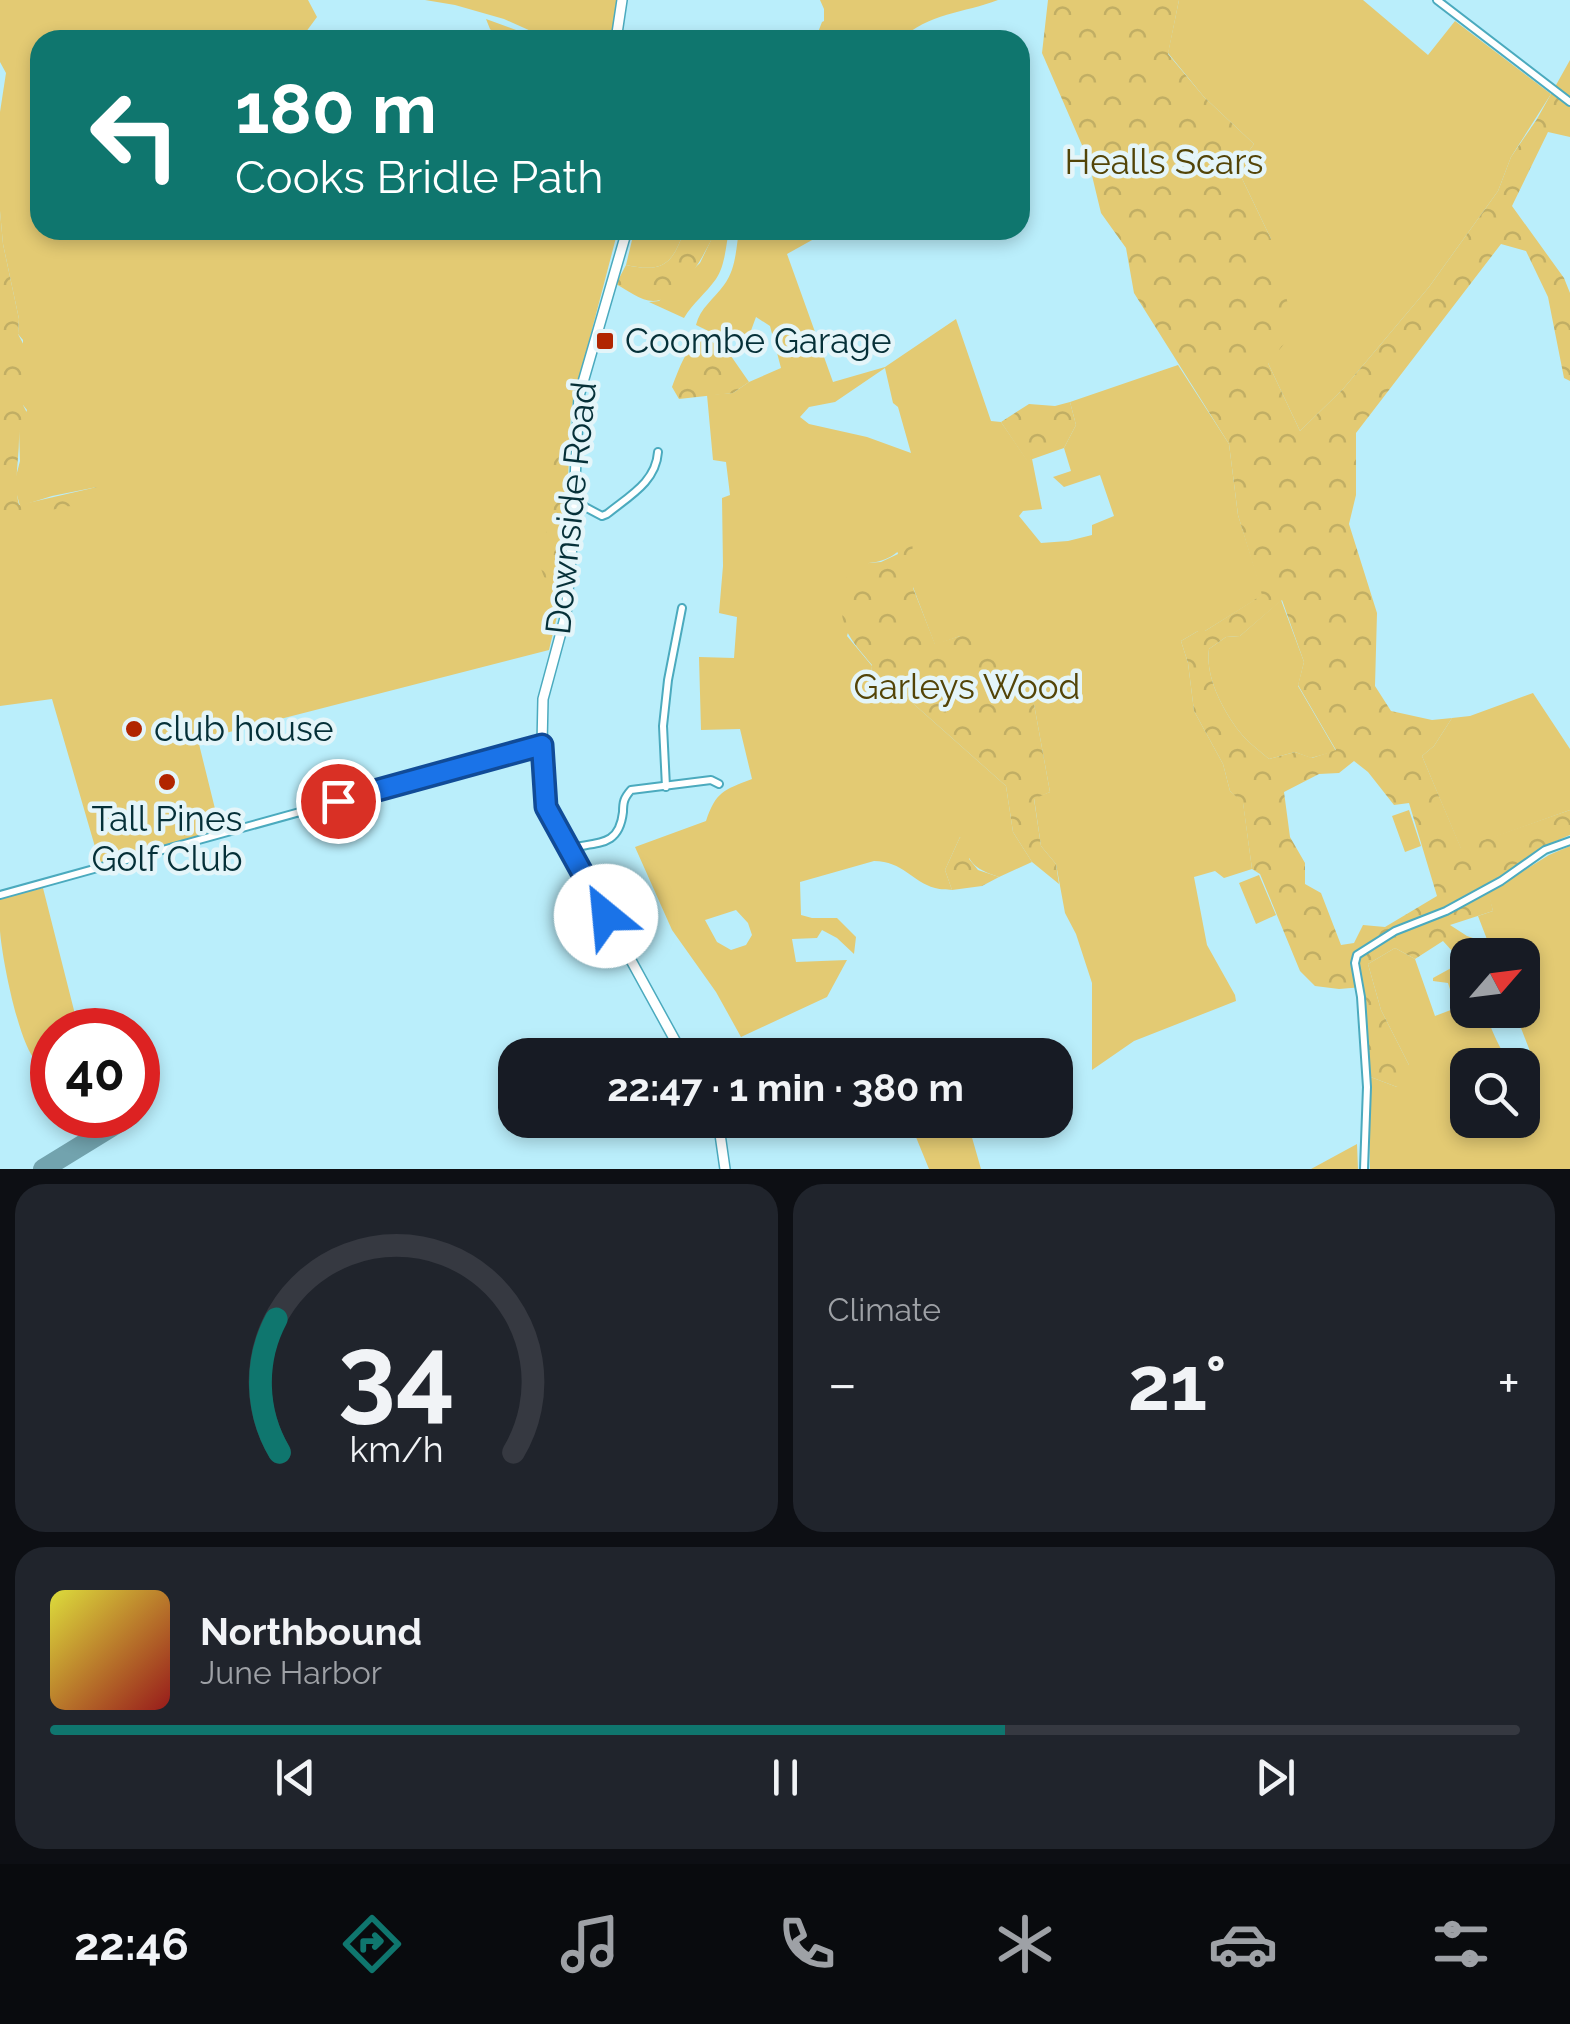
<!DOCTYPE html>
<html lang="en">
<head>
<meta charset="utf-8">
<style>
	body { margin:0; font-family:Raleway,sans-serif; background:#20242c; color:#f1f3f6; height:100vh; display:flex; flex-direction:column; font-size:38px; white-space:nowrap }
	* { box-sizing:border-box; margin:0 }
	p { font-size:32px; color:#9ea1a6 }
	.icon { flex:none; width:55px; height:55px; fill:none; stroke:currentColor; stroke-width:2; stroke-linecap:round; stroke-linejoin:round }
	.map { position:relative; height:1169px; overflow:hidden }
	.sheet { display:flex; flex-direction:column; gap:15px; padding:15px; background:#0d0f14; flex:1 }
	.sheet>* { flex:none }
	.guide { position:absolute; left:30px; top:30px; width:1000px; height:210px; border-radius:30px; box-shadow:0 5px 15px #0003; background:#0f766e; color:#fff; overflow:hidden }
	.needle { width:65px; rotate:62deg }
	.fabs { position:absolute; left:1450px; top:938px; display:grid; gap:20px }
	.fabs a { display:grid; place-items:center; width:90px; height:90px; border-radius:20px; background:#171b24; box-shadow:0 5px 15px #0003; font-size:50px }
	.speed { position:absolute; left:30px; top:1008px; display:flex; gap:20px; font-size:50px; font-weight:700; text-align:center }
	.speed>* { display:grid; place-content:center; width:130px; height:130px; border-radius:50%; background:#171b24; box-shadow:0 5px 15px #0003; line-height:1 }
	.speed .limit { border:15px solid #d22; background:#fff; color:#111 }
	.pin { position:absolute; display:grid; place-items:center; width:85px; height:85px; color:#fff; margin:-42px; border:5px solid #fff; border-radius:50%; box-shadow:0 2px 10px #0007 }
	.me { position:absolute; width:110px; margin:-55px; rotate:332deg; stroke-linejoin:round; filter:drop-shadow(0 0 8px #0008) }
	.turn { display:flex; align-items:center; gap:35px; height:210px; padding:0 40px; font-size:45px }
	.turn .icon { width:130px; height:130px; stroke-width:2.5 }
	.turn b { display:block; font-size:70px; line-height:85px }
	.big { font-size:75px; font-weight:700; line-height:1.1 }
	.sheet .tile { flex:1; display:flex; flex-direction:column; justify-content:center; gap:15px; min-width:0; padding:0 35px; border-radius:30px; background:#20242c }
	.sheet .dial { align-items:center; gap:0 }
	.dial svg { height:260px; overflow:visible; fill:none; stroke:#363941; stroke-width:7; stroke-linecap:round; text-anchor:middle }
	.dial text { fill:#f1f3f6; stroke:none }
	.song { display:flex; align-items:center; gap:30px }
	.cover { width:120px; height:120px; border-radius:15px; background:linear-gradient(135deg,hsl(60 70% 55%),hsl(0 70% 35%)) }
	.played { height:10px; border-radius:5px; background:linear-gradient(90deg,#0f766e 65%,#363941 65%) }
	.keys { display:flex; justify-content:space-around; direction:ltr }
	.heat { display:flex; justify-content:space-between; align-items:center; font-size:55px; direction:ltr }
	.sheet .tiles { flex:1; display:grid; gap:15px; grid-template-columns:1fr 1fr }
	.tile:last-child { grid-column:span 2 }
	.trip { position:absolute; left:498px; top:1038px; width:575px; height:100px; border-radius:30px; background:#171b24; box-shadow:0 5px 15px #0003; font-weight:700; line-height:100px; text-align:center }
	.dock { display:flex; height:160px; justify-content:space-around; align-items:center; background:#090b0e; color:#9ea1a6 }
	.dock .icon { width:70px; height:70px }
	.dock .active { color:#0f766e }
	.dock b { font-size:45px; color:#f1f3f6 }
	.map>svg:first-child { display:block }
	.grass { fill:#e3ca73; fill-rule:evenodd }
	.forest { fill:url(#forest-crowns); fill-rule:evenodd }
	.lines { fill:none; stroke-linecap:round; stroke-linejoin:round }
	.taxiway { stroke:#72a3ae; stroke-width:20 }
	.minor-casing { stroke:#4baabe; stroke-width:10 }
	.tertiary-casing { stroke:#4baabe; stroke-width:12 }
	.minor { stroke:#fff; stroke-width:6 }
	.tertiary { stroke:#fff; stroke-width:9 }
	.route-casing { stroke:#114b97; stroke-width:25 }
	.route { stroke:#1a73e8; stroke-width:18 }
	.poi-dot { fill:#b12500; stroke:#e4f5f9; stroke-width:4 }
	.labels { text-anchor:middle; stroke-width:9; stroke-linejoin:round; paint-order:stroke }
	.park-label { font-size:35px; fill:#534407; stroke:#e4f5f9 }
	.poi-label { font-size:35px; fill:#053038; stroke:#e4f5f9; text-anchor:start }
	.street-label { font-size:35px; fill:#053038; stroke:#e4f5f9 }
</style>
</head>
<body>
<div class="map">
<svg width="1570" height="1169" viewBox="0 0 1570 1169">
	<defs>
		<pattern id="forest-crowns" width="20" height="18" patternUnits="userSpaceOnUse" patternTransform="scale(2.5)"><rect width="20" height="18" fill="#e3ca73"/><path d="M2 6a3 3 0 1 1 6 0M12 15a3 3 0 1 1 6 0" fill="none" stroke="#c1ae64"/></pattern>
	</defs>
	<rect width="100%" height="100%" fill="#baeefb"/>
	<path class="grass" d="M0,0H308L317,17L300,40H40V230H618L571,410L563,591L549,650L198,740L220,829L100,864L52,699L0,706V371L11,515L97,487L52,496L20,506L14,484L20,461L19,431L27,410L23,405V340L18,334L19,319L3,244L0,211V112L6,73L0,62Z
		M425,0H617L612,40H551L504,19L455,5Z
		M820,0H998C965,13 927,13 901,40H815L822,22L824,21V9Z
		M1179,0H1363L1428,55L1455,21L1551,94L1511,157L1498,191L1429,287L1343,389L1300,431L1268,363L1271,239L1237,168L1254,144L1204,97L1168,53Z
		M486,19L543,40H501L490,29Z
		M631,230H684C673,265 662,273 626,265L632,240Z
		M716,230H729C726,245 725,266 716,279C706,293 693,303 684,318L649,302L659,301L700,263Z
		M739,230H830L787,254L833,382L885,367L956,319L991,421L1001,422L1027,460L1032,459L1042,509L1023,511L1019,516L1041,543L1068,541L1092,535V525L1114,516L1100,475L1064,487L1053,477L1071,471L1064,448L1076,425L1070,402L1178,365L1229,444L1238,515L1263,595L1205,631H1198L1181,641L1188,663L1194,711L1223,764L1230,791L1243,802L1252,869L1224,878L1215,871L1194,877L1207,945L1235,995L1236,1001L1134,1041L1092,1070V983L1076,934L1065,913L1056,864L1041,846L1034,798L1050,792L1032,693L960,636L935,645L913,587L911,537C899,553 889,561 869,563L847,636L872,666L870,681L896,696L907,698L1006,786L1013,832L1032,862L999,877C972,868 970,863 960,837L945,870L952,890C947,889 941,890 935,888C912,882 903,861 874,861L800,882L801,915L812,918H837L856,937L854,954L837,938L822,930L817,938L792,939L796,962L847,960L827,997L741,1037L716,992L672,930L635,847L706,821C716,792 723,790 752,779L740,729L701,730L699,657L734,658L737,617L719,613L723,566L722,498L730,495L726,462L713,460L707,395L733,393L749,382L781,368L770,326L756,317L749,336L735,330L725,339L696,325C700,308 714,299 724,285C736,269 736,249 739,230ZM885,368L893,403L898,407L911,453L867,437L809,424L800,417L809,407L835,402ZM736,910L748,923L752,935L746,945L731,950L717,942L705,920Z
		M1281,600L1304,662L1298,686L1336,751L1311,758L1295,752L1269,759C1259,750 1247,742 1239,731C1223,710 1205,677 1209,649L1226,637L1240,636Z
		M1533,693L1570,749V810L1461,849L1422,756L1434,746L1452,718L1470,716Z
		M1409,810L1421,846L1405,852L1392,816Z
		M1570,846V1169H1370L1368,1076L1397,1087L1409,1065L1381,1010L1368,964L1395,948L1415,959L1435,1016L1456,1008L1448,983L1433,981V978L1453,967V974L1467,981L1468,1010H1485C1489,1025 1502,1055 1512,1065H1468V1120H1522L1523,1071L1527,1072L1533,1059L1514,1010H1522V955H1493L1478,916L1493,911L1488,893L1549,855Z
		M1259,875L1276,915L1256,924L1239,883Z
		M43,888L79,1030H52V1051L42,1062H37C19,1046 2,958 0,931C0,921 0,910 0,899Z
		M917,1043L944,1044L947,1055H890L888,1044Z
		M909,1120H967L981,1169H929Z
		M1357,1144L1358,1169H1311Z"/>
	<path class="forest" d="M1048,0H1179L1168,54L1204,97L1254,144L1237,168L1271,239L1295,331L1268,363L1300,431L1343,389L1429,287L1498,191L1511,157L1537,119L1570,60V137L1548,132L1512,206L1564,278L1570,293V381L1564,378L1548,297L1526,251L1501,244L1356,433V495L1349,524L1377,613L1375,686L1391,711L1432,720L1452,718L1434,746L1422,756L1461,848L1570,810V835L1540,848L1489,893L1493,911L1450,925L1467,936L1485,942L1483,955H1468L1467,981L1453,974V952L1443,941L1415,959L1395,948L1368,964L1381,1010L1409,1065L1411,1084L1397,1087L1368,1076L1363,987L1339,989L1315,986L1300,971L1260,874L1252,869L1243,803L1230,791L1223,764L1194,711L1188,663L1181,641L1198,631H1205L1262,595L1238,515L1229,444L1134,293L1126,248L1101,213L1088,159L1042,53ZM1282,600L1304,662L1298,685L1336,750L1312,758L1295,752L1269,759C1259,750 1247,742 1239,731C1223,710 1205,677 1209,649L1226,637L1240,636ZM1354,761L1368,772L1394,805L1409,803L1437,896L1385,927L1363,925L1354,943L1341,945L1321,893L1305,884V863L1290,837L1284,792L1319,774L1339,773Z
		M0,211L3,244L19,319L18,334L31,359L24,372L23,405L31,421L28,429L19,431C20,457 13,481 19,505L97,487L107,495L99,505C85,507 69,504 56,509C50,510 47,515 42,518C29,527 13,521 0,517Z
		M684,230H716C706,252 681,301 653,301C641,301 627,290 616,284L626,265C662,273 673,265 684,230Z
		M703,335L731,356L749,382L733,393L679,399L672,387C680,366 685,350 703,335Z
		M1070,402L1076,425L1064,448L1027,461L1001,422L1029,404L1055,406Z
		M555,447H569L563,591L550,583L544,577L539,563L525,555L516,541L539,544L546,539V497Z
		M912,536L913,557L922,572L913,588L935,644L960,636L987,632L1032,693L1050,792L1034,799L1041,846L1056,864L1059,884L1032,862L1013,832L1006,786L907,698L896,696L881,703L872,696L870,681L872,665C844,632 838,625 843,580L869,563L881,562L898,554L895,544Z
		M960,837L970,847L969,859L978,870L999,877L982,886L952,890L945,870Z"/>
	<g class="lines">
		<path class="taxiway" d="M43,1169L131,1115"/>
		<defs>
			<path id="minor" d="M1437,0L1570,102
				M575,498L585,507L602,516L607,514C629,496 656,482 658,452
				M666,787L663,726L668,680L682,608
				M569,848C598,842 619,847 623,812C623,802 624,798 631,790L711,780L719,784
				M0,895L542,745
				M1364,1169L1367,1087L1361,997L1355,963L1357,955L1395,931L1446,911L1501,881L1545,850L1570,841"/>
			<path id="tertiary" d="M616,40L622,0
				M627,230L579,396L572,545L566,614L543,699L542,745L547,807L683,1055
				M718,1120L725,1169"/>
		</defs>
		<use href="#minor" class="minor-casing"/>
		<use href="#tertiary" class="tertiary-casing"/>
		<use href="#minor" class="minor"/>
		<use href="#tertiary" class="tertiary"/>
	</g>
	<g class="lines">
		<defs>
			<path id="route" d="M338,801L542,745L546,807L606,916"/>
		</defs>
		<use href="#route" class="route-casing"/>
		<use href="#route" class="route"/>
	</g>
	<g class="poi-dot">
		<rect x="595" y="331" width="20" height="20" rx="5"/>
		<circle cx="134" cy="729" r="10"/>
		<circle cx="167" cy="782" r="10"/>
	</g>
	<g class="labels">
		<g class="park-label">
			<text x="1164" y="174">Healls Scars</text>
			<text x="967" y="699">Garleys Wood</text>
		</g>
		<g class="poi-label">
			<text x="625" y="353">Coombe Garage</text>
			<text x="154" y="741">club house</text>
			<text x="167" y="831" text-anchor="middle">Tall Pines<tspan x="167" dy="40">Golf Club</tspan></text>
		</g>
		<g class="street-label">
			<text transform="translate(571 508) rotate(-84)" y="12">Downside Road</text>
		</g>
	</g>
</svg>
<div class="fabs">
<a><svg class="needle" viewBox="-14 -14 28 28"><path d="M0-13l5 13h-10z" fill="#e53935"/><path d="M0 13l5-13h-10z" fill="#9ea1a6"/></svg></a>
<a><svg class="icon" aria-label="search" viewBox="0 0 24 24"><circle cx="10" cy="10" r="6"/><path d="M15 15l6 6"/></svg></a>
</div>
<div class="speed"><div class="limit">40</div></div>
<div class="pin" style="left:338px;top:801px;background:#d93025"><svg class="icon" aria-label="arrive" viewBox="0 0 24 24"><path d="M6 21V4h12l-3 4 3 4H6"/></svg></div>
<svg class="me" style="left:606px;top:916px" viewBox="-20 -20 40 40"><circle r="19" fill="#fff"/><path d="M0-13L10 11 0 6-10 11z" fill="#1a73e8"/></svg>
<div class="trip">22:47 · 1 min · 380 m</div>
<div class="guide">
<div class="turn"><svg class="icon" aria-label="left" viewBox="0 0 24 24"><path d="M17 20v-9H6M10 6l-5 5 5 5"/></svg><div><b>180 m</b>Cooks Bridle Path</div></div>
</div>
</div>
<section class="sheet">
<div class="tiles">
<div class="tile dial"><svg viewBox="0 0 100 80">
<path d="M14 69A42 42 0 1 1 86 69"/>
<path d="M14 69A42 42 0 0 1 13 28" stroke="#0f766e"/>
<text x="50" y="56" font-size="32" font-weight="700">34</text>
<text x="50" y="72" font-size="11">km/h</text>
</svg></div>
<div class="tile"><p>Climate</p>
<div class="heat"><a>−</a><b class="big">21°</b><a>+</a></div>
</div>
<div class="tile">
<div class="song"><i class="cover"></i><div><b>Northbound</b><p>June Harbor</p></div></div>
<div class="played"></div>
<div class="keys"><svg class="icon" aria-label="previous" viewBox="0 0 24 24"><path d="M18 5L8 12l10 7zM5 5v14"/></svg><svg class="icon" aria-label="pause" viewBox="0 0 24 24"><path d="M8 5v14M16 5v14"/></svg><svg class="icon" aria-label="next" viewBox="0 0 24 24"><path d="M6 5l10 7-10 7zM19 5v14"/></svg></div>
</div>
</div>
</section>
<nav class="dock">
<b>22:46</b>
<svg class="icon active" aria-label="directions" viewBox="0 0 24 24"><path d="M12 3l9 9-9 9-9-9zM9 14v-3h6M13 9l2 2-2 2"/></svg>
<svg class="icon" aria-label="music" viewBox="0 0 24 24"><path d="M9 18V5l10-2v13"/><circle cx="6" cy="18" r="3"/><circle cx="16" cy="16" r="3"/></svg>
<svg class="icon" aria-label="phone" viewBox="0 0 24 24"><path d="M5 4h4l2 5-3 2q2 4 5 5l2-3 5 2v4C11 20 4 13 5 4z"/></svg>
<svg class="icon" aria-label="climate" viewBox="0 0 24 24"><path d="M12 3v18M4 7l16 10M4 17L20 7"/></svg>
<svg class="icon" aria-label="car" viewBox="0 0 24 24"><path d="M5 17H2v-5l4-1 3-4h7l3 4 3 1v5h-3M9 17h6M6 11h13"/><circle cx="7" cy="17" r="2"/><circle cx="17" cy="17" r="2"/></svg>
<svg class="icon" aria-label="filters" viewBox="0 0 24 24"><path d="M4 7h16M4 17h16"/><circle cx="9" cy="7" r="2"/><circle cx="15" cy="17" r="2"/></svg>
</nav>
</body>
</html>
